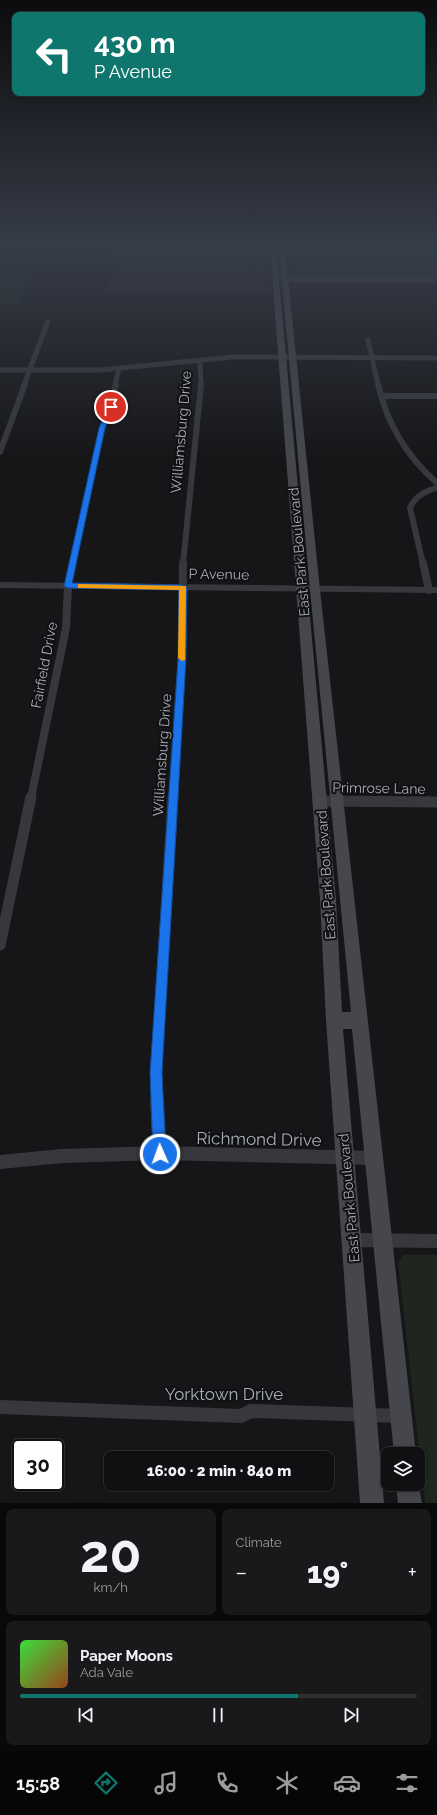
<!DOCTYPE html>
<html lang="en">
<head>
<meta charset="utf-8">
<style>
	body { margin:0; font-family:Raleway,sans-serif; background:#19191b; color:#f1f3f6; height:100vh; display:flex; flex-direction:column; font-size:15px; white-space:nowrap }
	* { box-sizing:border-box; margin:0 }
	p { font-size:13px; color:#9c9d9f }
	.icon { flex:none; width:22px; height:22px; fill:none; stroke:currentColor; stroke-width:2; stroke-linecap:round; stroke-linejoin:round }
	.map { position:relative; height:1503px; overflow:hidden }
	.drawer { display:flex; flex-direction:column; gap:6px; padding:6px; background:#09090a; flex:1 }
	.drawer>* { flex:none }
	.top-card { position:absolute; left:12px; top:12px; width:413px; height:84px; border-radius:8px; box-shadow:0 2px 6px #0003,0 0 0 1px #303032; background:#0f766e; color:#fff; overflow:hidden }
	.fabs { position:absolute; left:381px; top:1447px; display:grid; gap:8px }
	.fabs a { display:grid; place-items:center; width:44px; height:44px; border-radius:8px; background:#101012; box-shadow:0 2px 6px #0003,0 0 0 1px #303032; font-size:20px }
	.speed { position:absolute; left:12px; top:1439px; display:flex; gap:8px; font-size:20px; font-weight:700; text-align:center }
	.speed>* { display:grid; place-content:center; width:52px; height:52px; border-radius:50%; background:#101012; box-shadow:0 2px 6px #0003,0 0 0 1px #303032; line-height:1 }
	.speed .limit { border:2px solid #111; border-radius:6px; background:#fff; color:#111 }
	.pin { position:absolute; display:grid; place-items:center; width:34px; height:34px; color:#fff; margin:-17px; border:2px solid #fff; border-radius:50%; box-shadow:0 1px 4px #0007 }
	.me { position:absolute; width:44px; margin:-22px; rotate:358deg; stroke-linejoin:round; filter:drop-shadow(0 0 3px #0008) }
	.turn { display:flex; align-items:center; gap:14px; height:84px; padding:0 16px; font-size:18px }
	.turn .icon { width:52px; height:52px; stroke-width:2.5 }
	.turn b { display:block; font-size:28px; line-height:34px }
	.big { font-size:30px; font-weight:800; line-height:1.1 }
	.drawer .tile { flex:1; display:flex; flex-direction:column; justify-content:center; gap:6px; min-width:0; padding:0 14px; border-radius:8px; background:#19191b }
	.drawer .dial { align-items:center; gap:0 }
	.dial b { font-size:52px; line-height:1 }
	.song { display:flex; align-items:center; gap:12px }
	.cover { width:48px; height:48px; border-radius:6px; background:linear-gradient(135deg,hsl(120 70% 55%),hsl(20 70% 35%)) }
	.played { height:4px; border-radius:2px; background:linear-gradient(90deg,#0f766e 70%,#303032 70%) }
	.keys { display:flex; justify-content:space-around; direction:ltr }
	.heat { display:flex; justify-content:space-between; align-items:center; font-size:22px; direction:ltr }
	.drawer .tiles { flex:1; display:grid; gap:6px; grid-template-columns:1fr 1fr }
	.tile:last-child { grid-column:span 2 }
	.trip { position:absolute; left:104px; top:1451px; width:230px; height:40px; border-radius:8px; background:#101012; box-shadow:0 2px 6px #0003,0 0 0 1px #303032; font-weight:800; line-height:40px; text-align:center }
	.tab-bar { display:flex; height:64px; justify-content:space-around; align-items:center; background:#060607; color:#9c9d9f }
	.tab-bar .icon { width:28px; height:28px }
	.tab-bar .selected { color:#0f766e }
	.tab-bar b { font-size:18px; color:#f1f3f6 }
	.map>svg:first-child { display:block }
	.built { fill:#222225 }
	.green { fill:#1e261f }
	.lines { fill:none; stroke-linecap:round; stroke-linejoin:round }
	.minor-far4 { stroke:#37383d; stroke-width:5 }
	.minor-far3 { stroke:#37383d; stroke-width:6 }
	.minor-far2 { stroke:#37383d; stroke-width:8 }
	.minor-far1 { stroke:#37383d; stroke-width:11 }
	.minor { stroke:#37383d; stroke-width:14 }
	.tertiary { fill:#37383d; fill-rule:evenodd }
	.secondary { fill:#45474d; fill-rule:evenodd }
	.wall { fill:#47494d }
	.route { fill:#1a73e8; stroke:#114b97 }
	.slow { fill:#f59e0b }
	.labels { text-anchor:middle; stroke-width:4; stroke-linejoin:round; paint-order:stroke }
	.street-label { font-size:14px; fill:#a8adb8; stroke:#111113 }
	.near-street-label { font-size:17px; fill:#a8adb8; stroke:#111113 }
</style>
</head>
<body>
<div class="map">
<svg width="437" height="1503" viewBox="0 0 437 1503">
	<rect width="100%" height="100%" fill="#161618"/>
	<path class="built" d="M118,248H267L271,294L106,293Z
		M287,248H437V278H291Z"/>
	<path class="green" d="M0,273H31L18,304H0Z
		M403,1255H437V1503H425L398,1262Z"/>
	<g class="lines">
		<path class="minor-far4" d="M275,277L293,280H437
			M368,340L378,385
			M200,360L201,385
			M0,370H101L232,357L437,358
			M24,385L48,321
			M115,385L119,368"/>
		<path class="minor-far3" d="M378,384C387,424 406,456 437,483
			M382,396H437
			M0,452L25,384
			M73,564L102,429L111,407L116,384
			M183,564L201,384
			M423,564L410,508C415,496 425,491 437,488"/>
		<path class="minor-far2" d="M423,563L429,590
			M31,798L66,628L68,586L73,563
			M173,798L182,659L183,563"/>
		<path class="minor-far1" d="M320,801L437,802
			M0,945L31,797
			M158,1104L156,1073L173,797"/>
		<path class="minor" d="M157,1103L160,1153
			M0,1162L62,1156L160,1153L374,1158
			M352,1240L437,1241
			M0,1407L241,1416L251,1411L400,1416"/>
		<path class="tertiary" d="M0,582L437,587V593L0,588Z"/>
		<path class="secondary" d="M270,248H276L336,900L342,1012H351L310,590L279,248H285L320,590L416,1454H394L352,1029H343L384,1503H360L326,1020L320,900Z
			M418,1480L422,1503H398L396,1484H418Z"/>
	</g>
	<path class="wall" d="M359,248H370L369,253H361Z"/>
	<linearGradient id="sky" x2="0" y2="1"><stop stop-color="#0c0c0d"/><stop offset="0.54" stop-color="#363c48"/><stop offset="1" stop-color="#363c48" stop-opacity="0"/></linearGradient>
	<rect width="437" height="458" fill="url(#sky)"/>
	<path class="route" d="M111,405L114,407L105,428L72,583L183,585L187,588L186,659L162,1073L166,1154L164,1158L160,1160L155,1158L153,1154L150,1073L178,659L179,590L68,588L64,586L99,428L108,407Z"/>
	<path class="slow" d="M78,584L186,586L185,660L182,661L178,658L179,590L80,588H78Z"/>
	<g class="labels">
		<g class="street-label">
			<text transform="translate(181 432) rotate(-85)" y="5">Williamsburg Drive</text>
			<text transform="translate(299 552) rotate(-95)" y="5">East Park Boulevard</text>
			<text transform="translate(219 574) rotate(1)" y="5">P Avenue</text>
			<text transform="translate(44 665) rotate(-79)" y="5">Fairfield Drive</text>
			<text transform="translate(162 755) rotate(-86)" y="5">Williamsburg Drive</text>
			<text transform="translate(379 788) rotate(1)" y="5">Primrose Lane</text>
			<text transform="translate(326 875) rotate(-94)" y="5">East Park Boulevard</text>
			<text transform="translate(349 1198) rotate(-95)" y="5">East Park Boulevard</text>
		</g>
		<g class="near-street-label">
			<text transform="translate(259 1139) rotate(1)" y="6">Richmond Drive</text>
			<text x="224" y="1400">Yorktown Drive</text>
		</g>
	</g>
</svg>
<div class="fabs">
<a><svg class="icon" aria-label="layers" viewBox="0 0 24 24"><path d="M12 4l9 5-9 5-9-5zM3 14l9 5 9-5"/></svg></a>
</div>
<div class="speed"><div class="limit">30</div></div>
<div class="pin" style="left:111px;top:407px;background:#d93025"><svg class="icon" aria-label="arrive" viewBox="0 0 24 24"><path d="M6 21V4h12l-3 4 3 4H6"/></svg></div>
<svg class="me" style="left:160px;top:1154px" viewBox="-20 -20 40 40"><circle r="17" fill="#1a73e8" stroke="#fff" stroke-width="3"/><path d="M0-11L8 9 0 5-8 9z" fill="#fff"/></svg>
<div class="trip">16:00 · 2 min · 840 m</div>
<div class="top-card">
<div class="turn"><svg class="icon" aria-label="left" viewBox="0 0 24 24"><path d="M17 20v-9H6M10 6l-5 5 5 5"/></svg><div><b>430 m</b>P Avenue</div></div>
</div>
</div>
<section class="drawer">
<div class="tiles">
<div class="tile dial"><b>20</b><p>km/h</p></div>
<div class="tile"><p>Climate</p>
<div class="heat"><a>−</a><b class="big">19°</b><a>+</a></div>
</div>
<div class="tile">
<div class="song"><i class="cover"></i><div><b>Paper Moons</b><p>Ada Vale</p></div></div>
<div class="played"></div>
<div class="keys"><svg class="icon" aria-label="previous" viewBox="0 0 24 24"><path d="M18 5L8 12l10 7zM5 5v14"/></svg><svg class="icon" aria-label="pause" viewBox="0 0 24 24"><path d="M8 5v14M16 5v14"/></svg><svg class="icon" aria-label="next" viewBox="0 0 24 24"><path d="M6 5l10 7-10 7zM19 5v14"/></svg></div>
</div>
</div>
</section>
<nav class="tab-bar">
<b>15:58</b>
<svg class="icon selected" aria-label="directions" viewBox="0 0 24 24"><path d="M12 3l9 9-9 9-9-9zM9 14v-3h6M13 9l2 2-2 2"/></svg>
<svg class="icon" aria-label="music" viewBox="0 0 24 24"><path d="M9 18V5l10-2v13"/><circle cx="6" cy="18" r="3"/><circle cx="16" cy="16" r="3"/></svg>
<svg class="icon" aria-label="phone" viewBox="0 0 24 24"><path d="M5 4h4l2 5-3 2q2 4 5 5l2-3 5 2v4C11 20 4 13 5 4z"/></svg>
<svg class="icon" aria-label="climate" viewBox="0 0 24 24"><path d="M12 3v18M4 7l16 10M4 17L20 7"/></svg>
<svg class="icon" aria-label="car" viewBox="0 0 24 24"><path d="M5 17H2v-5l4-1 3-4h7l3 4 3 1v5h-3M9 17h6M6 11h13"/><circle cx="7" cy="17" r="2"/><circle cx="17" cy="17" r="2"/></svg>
<svg class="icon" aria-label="filters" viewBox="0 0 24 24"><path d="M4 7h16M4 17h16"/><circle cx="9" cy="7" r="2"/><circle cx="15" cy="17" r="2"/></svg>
</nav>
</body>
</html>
